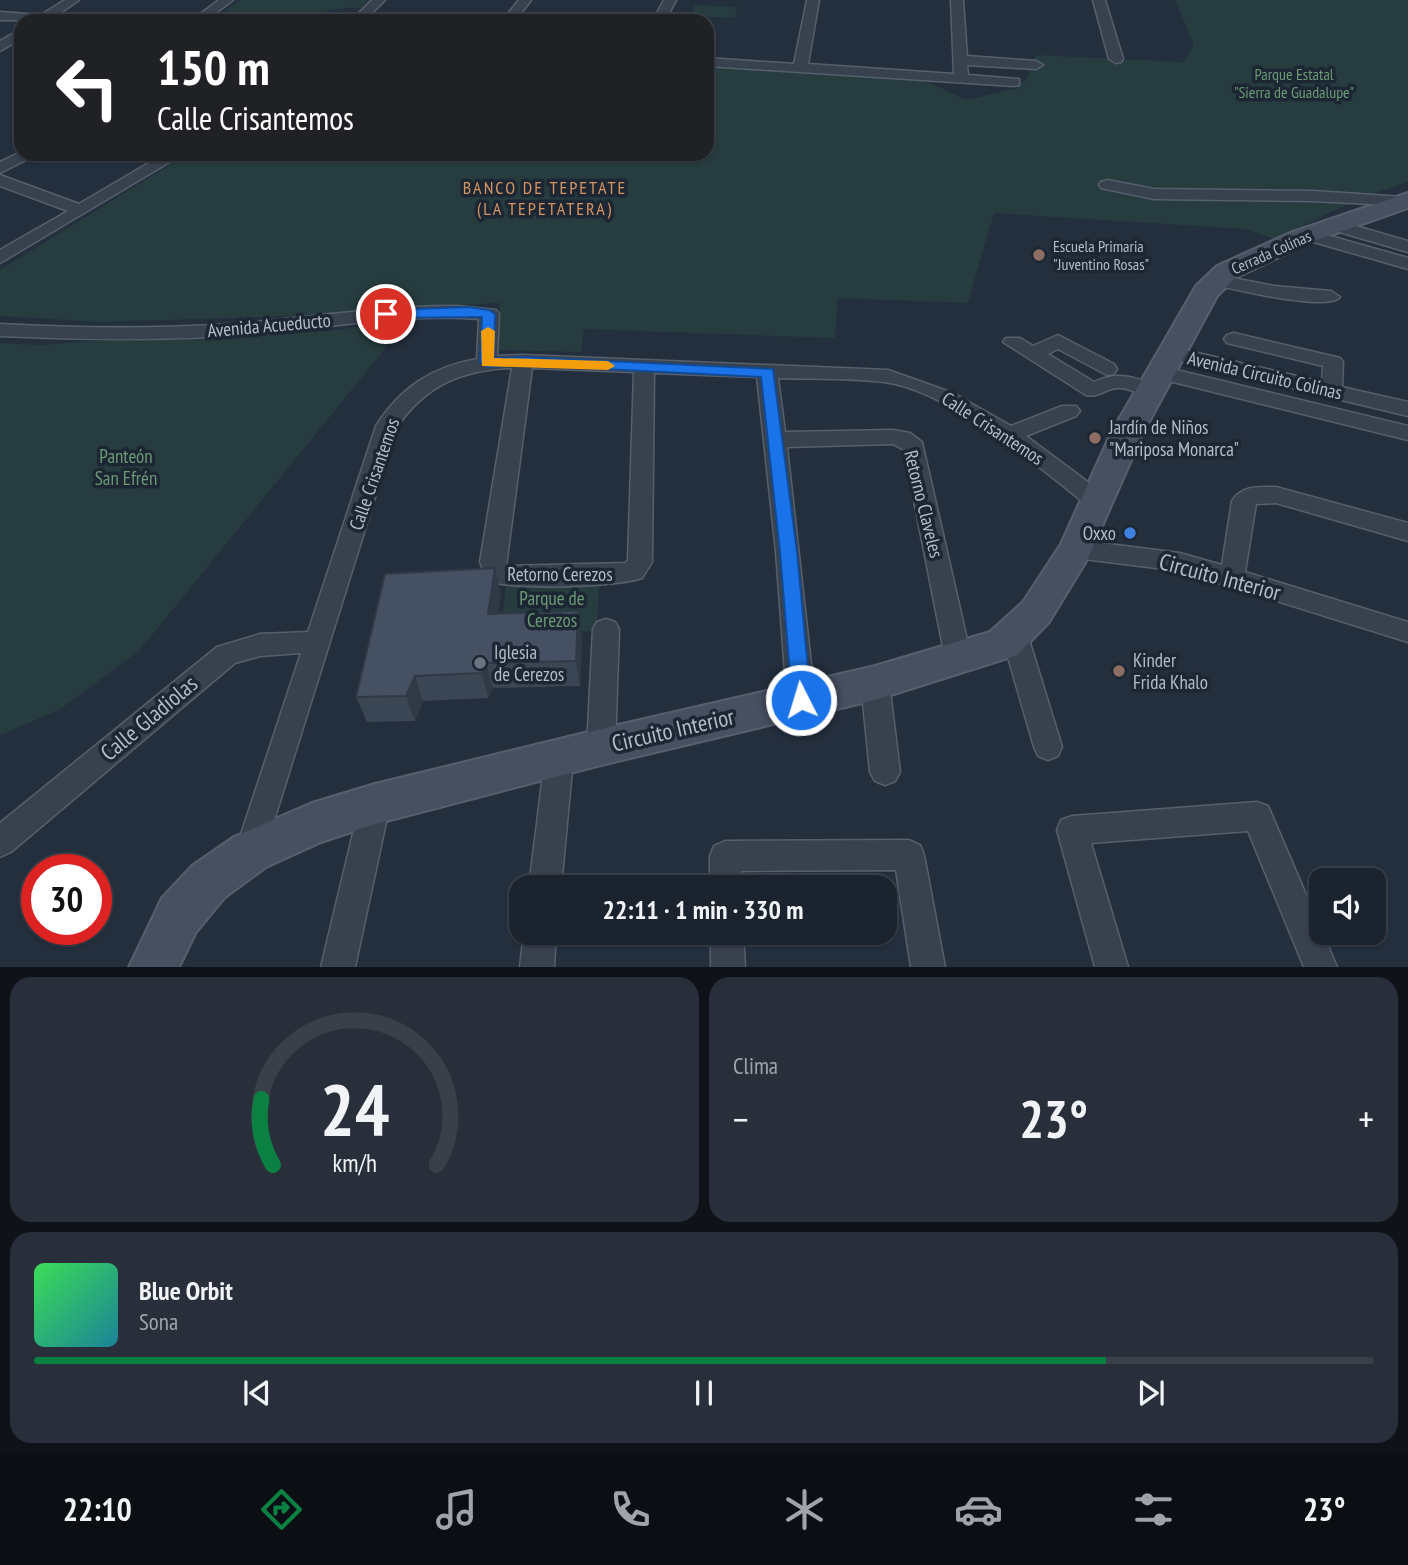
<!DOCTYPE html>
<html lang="es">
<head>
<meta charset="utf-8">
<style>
	body { margin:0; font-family:"PT Sans Narrow",sans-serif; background:#282f3a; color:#f1f3f6; height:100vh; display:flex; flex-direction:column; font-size:26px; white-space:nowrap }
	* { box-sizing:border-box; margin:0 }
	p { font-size:23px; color:#a0a4aa }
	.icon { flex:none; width:38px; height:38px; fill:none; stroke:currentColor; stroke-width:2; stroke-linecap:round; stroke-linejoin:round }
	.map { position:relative; height:967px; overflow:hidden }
	.details { display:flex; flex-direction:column; gap:10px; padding:10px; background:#0f1319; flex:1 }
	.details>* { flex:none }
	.guide { position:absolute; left:14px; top:14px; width:700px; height:147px; border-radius:21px; box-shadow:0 2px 5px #0004,0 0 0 2px #39404a; background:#202124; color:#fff; overflow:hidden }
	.fabs { position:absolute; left:1309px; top:868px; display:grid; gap:14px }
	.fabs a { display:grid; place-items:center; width:77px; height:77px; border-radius:14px; background:#1b232e; box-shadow:0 2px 5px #0004,0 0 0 2px #39404a; font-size:35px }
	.speed { position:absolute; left:21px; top:854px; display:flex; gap:14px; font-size:35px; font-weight:700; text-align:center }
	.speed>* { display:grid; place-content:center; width:91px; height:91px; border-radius:50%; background:#1b232e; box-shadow:0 2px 5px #0004,0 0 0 2px #39404a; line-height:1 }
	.speed .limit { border:10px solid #d22; background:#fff; color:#111 }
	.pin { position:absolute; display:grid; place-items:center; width:60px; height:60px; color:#fff; margin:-30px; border:4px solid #fff; border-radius:50%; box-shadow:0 2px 7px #0007 }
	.me { position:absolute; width:77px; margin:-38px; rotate:355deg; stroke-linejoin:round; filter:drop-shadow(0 0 5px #0008) }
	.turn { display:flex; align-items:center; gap:24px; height:147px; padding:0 28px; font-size:32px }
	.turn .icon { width:91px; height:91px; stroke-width:2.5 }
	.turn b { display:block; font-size:49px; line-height:60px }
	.big { font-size:52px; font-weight:800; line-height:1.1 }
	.details .tile { flex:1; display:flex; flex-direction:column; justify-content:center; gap:10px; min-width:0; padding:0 24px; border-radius:21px; background:#282f3a }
	.details .dial { align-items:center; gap:0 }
	.dial svg { height:182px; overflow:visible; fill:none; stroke:#39404a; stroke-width:7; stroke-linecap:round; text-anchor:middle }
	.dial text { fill:#f1f3f6; stroke:none }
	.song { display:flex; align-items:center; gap:21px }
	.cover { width:84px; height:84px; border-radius:10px; background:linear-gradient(135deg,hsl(130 70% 55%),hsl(190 70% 35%)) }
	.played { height:7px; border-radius:4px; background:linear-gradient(90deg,#0b8043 80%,#39404a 80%) }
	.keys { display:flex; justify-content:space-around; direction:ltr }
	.heat { display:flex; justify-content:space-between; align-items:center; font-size:38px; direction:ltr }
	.details .tiles { flex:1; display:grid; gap:10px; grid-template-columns:1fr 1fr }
	.tile:last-child { grid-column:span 2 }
	.trip { position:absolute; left:509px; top:875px; width:388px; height:70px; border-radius:21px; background:#1b232e; box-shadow:0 2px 5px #0004,0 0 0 2px #39404a; font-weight:800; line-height:70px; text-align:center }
	.tabs { display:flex; height:112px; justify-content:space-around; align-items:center; background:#0b0e12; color:#a0a4aa }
	.tabs .icon { width:49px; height:49px }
	.tabs .current { color:#0b8043 }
	.tabs b { font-size:32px; color:#f1f3f6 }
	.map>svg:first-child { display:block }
	.green { fill:#263c3f }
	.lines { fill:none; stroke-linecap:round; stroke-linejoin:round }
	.minor-casing { stroke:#565f6c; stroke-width:3 }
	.secondary-casing { stroke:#565f6c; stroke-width:4 }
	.minor { fill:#38414e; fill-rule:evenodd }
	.secondary { fill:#465061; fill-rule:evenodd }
	.wall { fill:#3b4654 }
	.shaded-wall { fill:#303945 }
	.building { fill:#455162; stroke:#303945; stroke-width:2 }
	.route { fill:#1a73e8; stroke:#114b97; stroke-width:2 }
	.slow { fill:#f59e0b }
	.education-dot { fill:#8d6e63; stroke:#1d2633; stroke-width:2.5 }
	.shop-dot { fill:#3f7fe0; stroke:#1d2633; stroke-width:2.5 }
	.worship-dot { fill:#6b7280; stroke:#1d2633; stroke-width:2.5 }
	.labels { text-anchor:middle; stroke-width:7; stroke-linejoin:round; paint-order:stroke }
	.far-park-label { font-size:16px; fill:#6b9a76; stroke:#1d2633 }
	.far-poi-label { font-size:16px; fill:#b4bcc9; stroke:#1d2633; text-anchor:start }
	.far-street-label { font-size:16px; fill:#b4bcc9; stroke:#1d2633 }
	.far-neighbourhood-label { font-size:18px; letter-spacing:2px; fill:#d59563; stroke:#1d2633 }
	.street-label { font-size:19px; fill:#b4bcc9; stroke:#1d2633 }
	.poi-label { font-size:19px; fill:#b4bcc9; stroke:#1d2633; text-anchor:start }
	.park-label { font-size:19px; fill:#6b9a76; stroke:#1d2633 }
	.near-street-label { font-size:23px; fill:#b4bcc9; stroke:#1d2633 }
</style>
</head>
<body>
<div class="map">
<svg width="1408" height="967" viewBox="0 0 1408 967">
	<rect width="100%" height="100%" fill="#242f3e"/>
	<path class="green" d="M240,0H367L362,8C330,6 319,16 291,20C266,24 238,21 212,21Z
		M1175,0H1408V182L1361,198L1275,239L1245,229L994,213L968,303L838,298L835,338L584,329L581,352L497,350L500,303L265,317L101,322L0,316V270L187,154H707V66L924,80L966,100L1018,88V85L1026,80L1036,55L1184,62L1194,45Z
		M695,5L738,7L734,18L690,16Z
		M411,317L139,651L59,710L0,735V343L38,345L143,338L256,335L338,330Z
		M599,585L597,631L501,635L506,586Z"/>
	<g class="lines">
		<defs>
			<path id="minor" d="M65,0H79L56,16L73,17L79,21L0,20V12L41,15Z
				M219,0H233L205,21H191Z
				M372,0H385L364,21H351Z
				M519,0H531L515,21H502Z
				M664,0H676L665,21H653Z
				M807,0H819L808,64L954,74L951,0H963L967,56L1036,61L1043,65L1036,69L967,65L968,75L1019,79V85L1014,86L707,66V58L794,64Z
				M1093,0H1105L1123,59L1121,62L1116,63L1109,59Z
				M21,29V39L0,51V41Z
				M21,152L38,154L0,173V162Z
				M164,154H183L0,263V250L68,211L0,186V175L79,204Z
				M1107,180L1154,189L1313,191L1404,197L1408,198V206L1313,201L1154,199L1101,188L1099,185L1101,182Z
				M1335,220L1408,241V252L1329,229L1326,225Z
				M1309,230L1408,258V269L1303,239L1300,235Z
				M1217,275L1274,286L1331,291L1340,297C1328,312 1232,289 1211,284L1208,280Z
				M457,306L496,310L499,314L497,356L523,355L888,370L953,393L1011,426L1062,406H1076L1080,411L1076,416L1026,436L1104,494L1108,500L1104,506L1096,508L1088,506C1038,466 948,390 884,382C850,378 813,379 778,378L785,432L893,430L910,433L922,442L971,657L967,665L958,668L949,665L945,657L904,450L893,444L787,447L815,700L811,708L801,712L791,708L787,700L776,552L757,377L654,373L652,562L642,578C613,587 517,590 488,581L480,562L512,368C462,370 426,385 397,427L261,862L250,867L239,862L235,852L301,653L260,656L235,663L11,852L0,857V823L217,647L260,634L308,632L376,426C401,387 432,367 477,359L479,319C404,313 331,328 256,334C171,341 85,340 0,336V324C76,328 153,329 229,324C305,319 380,305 457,306ZM532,368L634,372L628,560L625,563L506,566Z
				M1234,333L1340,358L1343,362L1342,387L1408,402V416L1172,359L1165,357L1162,353L1165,349L1172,347L1322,382L1323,366L1227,343L1224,339L1227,335Z
				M1058,335L1114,364L1117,369L1114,374L1107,375L1058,349L1048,354L1094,382C1118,371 1133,377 1156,385L1159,390L1156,395C1142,399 1132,387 1118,388C1106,388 1099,398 1086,395L1003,342L1006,338H1020L1033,346Z
				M1160,366L1408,426V440L1153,377L1150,372L1153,367Z
				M1276,487L1408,523V541L1276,503L1256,504L1245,572L1408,622V642L1180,571L1076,558L1067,555L1064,549L1067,543L1076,540L1180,553L1222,565L1232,501C1242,485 1259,487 1276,487Z
				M606,619L615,622L619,629L615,747L611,756L601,760L591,756L587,747L593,629L597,622Z
				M1014,622L1023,626L1027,633L1062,747L1058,756L1048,760L1038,756L1034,747L1001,633L1005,626Z
				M875,672L885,675L889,683L900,772L895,781L885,785L875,781L870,772L861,683L865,675Z
				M559,746L569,750L573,759L561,887H529L545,759L549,750Z
				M375,790L386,794L390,804L355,967H321L360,804L364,794Z
				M1257,802L1268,806L1337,967H1304L1248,831L1091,843L1128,967H1095L1057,830L1061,820L1072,816Z
				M909,840L920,845L924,855L945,967H911L896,870L741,871L742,887H710V856L714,846L725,841Z
				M524,933H556L554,967H520Z
				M711,933H743L745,967H711Z"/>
			<path id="secondary" d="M1408,193V208L1308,243L1235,278L1217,296L1143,433L1088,558L1049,622L1017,655L875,700L601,765L375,824L321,842L266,867L224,898L196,932L179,967H129L162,898L192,866L234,837L312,803L375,784L601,729L875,666L990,632L1023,602L1061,544L1111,433L1196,286L1217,266L1290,233Z"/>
		</defs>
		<use href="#minor" class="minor-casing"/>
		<use href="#secondary" class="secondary-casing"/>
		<use href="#minor" class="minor"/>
		<use href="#secondary" class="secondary"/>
	</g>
	<path class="wall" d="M501,594L498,613L582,637L580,686L493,688L488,698L423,701L415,721L367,722L356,697Z"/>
	<path class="shaded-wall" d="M495,568L501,594L494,639L488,614Z
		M578,611L582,637L580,686L576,661Z
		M486,663L493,688L488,698L482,673Z
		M415,676L423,701L415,721L406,696Z"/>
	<path class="building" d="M495,568L488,614L578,611L576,661L486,663L482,673L415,676L406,696L356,697L385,574Z"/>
	<path class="route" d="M468,307L489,310L495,314L494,358L523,357L773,369L797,552L811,700L808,706L801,708L794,706L792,700L780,552L761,377L523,365L487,367L480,362L482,317L386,318L379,314L386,310Z"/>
	<path class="slow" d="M488,327L495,331L494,358L608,361L615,366L608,370L482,366L481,331Z"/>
	<g class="education-dot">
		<circle cx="1039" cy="255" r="7"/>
		<circle cx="1095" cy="438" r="7"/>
		<circle cx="1119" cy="671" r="7"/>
	</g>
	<circle class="shop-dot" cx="1130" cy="533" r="7"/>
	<circle class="worship-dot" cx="480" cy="663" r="7"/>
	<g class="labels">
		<g class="far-park-label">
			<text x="1294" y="80">Parque Estatal<tspan x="1294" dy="18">"Sierra de Guadalupe"</tspan></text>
		</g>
		<g class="far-poi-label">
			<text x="1053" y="252">Escuela Primaria<tspan x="1053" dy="18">"Juventino Rosas"</tspan></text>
		</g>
		<g class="far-street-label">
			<text transform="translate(1271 252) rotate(-24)" y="6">Cerrada Colinas</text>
		</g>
		<g class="far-neighbourhood-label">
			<text x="545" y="194">BANCO DE TEPETATE<tspan x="545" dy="21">(LA TEPETATERA)</tspan></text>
		</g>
		<g class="street-label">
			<text transform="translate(269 325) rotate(-5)" y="7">Avenida Acueducto</text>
			<text transform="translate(1265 375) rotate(13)" y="7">Avenida Circuito Colinas</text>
			<text transform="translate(993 428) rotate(33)" y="7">Calle Crisantemos</text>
			<text transform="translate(374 474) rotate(-71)" y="7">Calle Crisantemos</text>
			<text transform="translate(924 504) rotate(76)" y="7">Retorno Claveles</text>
			<text x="560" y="581">Retorno Cerezos</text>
		</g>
		<g class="poi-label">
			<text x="1109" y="434">Jardín de Niños<tspan x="1109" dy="22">"Mariposa Monarca"</tspan></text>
			<text x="1116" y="540" text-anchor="end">Oxxo</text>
			<text x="494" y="659">Iglesia<tspan x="494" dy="22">de Cerezos</tspan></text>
			<text x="1133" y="667">Kinder<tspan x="1133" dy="22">Frida Khalo</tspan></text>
		</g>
		<g class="park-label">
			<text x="126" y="463">Panteón<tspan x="126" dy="22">San Efrén</tspan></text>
			<text x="552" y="605">Parque de<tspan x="552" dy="22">Cerezos</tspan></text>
		</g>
		<g class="near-street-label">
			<text transform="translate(1220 577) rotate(15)" y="8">Circuito Interior</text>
			<text transform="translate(149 718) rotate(-40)" y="8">Calle Gladiolas</text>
			<text transform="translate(673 730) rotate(-13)" y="8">Circuito Interior</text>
		</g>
	</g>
</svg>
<div class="fabs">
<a><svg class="icon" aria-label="sound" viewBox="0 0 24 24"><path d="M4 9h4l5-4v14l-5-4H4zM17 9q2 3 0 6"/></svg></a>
</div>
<div class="speed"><div class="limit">30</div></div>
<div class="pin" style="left:386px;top:314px;background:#d93025"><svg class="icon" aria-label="arrive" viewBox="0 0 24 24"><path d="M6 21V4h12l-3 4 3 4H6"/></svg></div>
<svg class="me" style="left:801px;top:700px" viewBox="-20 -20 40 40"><circle r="17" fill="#1a73e8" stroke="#fff" stroke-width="3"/><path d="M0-11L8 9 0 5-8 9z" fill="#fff"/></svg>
<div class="trip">22:11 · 1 min · 330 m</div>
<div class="guide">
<div class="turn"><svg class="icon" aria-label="left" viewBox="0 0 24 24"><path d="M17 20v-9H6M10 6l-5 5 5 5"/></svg><div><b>150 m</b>Calle Crisantemos</div></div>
</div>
</div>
<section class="details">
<div class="tiles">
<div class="tile dial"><svg viewBox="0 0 100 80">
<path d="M14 69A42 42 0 1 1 86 69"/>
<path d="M14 69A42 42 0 0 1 9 40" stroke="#0b8043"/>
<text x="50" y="56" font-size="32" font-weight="700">24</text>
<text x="50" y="72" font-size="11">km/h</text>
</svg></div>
<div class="tile"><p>Clima</p>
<div class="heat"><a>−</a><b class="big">23°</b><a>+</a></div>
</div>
<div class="tile">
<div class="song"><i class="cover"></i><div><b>Blue Orbit</b><p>Sona</p></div></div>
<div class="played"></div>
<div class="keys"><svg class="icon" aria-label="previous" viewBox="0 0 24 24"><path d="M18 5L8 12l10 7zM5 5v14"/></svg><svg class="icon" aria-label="pause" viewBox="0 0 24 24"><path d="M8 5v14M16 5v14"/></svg><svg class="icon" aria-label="next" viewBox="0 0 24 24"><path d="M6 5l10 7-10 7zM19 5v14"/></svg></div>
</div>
</div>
</section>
<nav class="tabs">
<b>22:10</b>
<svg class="icon current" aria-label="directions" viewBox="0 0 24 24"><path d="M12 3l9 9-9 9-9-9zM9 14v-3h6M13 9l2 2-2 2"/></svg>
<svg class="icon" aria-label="music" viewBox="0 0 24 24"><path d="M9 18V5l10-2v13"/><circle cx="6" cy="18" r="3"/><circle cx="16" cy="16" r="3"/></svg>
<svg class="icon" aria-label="phone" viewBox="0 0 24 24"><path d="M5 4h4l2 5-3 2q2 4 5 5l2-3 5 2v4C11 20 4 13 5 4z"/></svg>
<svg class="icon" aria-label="climate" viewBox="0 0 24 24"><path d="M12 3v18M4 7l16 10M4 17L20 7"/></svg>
<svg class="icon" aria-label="car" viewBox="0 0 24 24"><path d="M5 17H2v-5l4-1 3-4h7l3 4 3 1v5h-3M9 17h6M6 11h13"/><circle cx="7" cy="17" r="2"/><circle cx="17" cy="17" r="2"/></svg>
<svg class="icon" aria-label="filters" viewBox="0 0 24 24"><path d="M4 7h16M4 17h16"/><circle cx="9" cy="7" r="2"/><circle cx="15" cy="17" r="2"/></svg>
<b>23°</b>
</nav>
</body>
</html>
